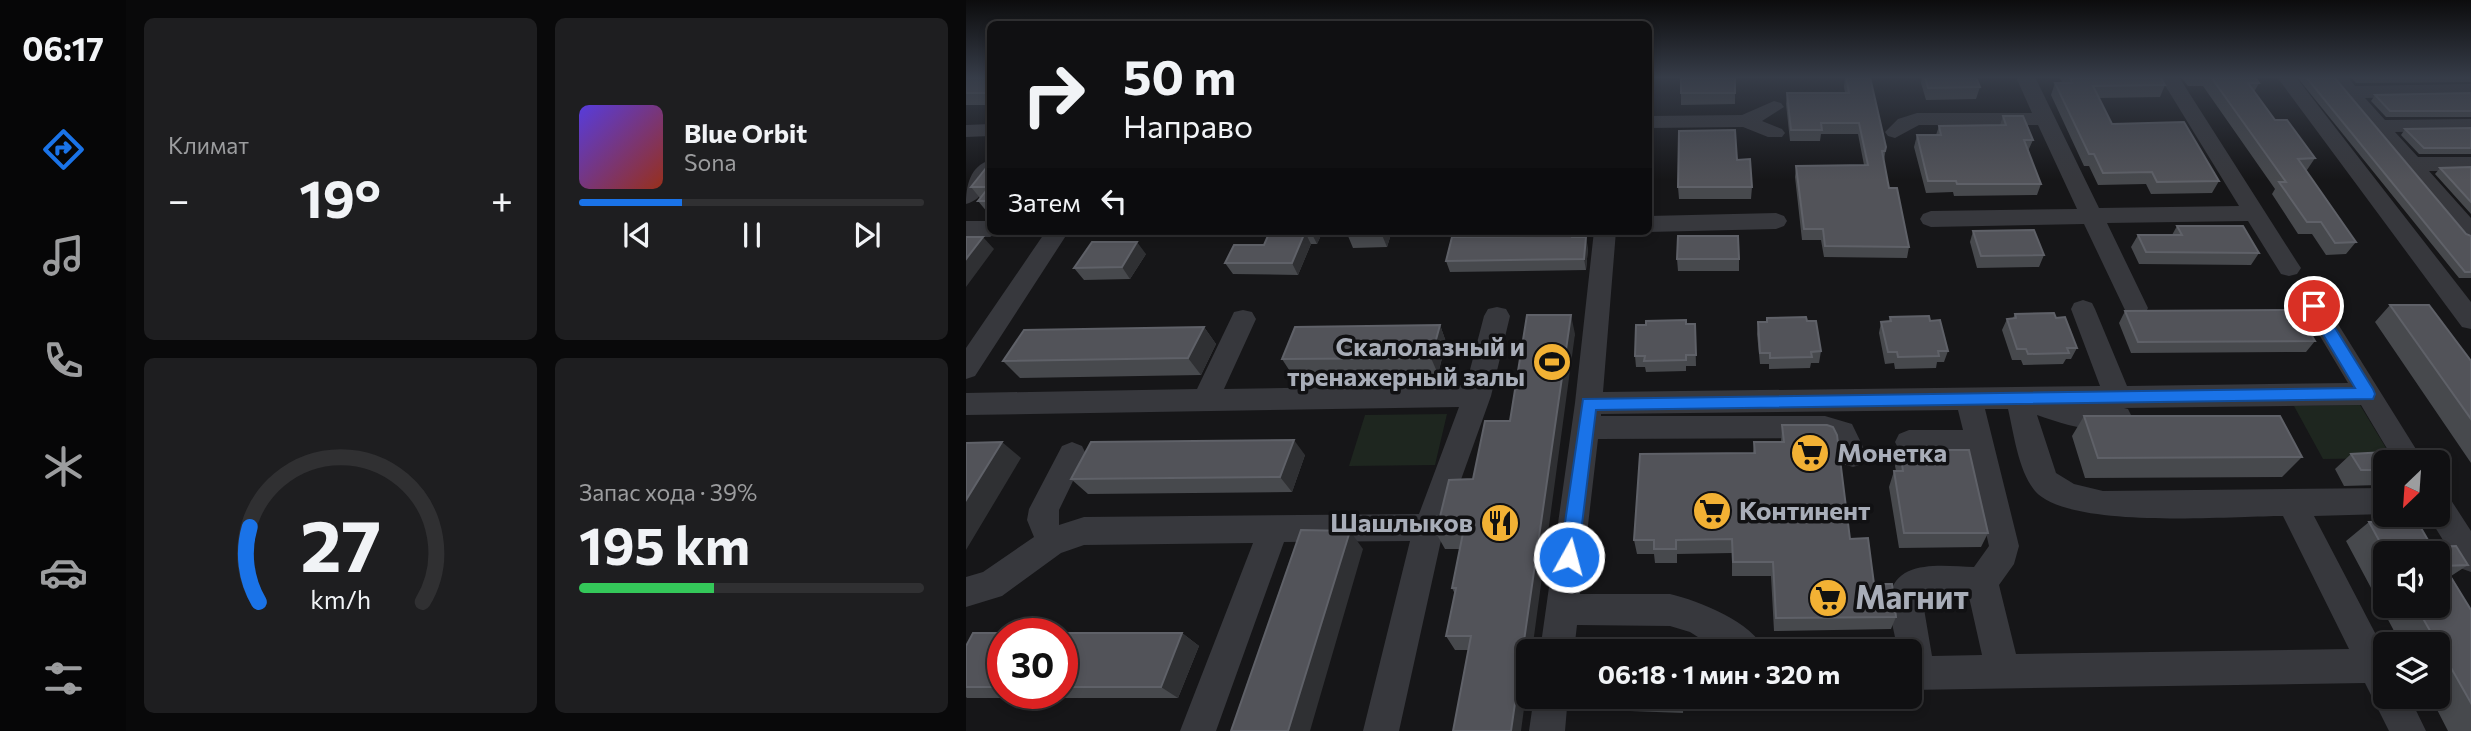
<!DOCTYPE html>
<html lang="ru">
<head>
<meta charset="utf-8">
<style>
	body { margin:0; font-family:Commissioner,sans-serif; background:#1e1e20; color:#f1f3f6; height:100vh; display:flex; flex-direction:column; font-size:26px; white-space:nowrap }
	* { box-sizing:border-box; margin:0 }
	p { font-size:23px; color:#9c9d9f }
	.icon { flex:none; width:38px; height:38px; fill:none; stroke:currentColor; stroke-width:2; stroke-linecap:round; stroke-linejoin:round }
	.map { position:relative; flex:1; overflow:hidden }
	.panel { display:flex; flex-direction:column; gap:18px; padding:18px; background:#09090a; width:840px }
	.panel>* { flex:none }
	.guide { position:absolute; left:21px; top:21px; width:665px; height:214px; border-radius:10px; box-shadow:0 4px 10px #0003,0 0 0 2px #303032; background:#101012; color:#f1f3f6; overflow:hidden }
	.needle { width:46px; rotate:205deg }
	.fabs { position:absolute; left:1407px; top:450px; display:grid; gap:14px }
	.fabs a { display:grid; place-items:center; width:77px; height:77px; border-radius:10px; background:#101012; box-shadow:0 4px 10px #0003,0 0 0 2px #303032; font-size:35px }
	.speed { position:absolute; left:21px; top:618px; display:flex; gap:14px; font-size:35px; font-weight:700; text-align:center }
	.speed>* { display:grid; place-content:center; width:91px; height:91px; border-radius:50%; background:#101012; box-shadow:0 4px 10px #0003,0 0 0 2px #303032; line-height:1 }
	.speed .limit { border:10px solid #d22; background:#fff; color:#111 }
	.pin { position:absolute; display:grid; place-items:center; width:60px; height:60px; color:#fff; margin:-30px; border:4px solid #fff; border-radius:50%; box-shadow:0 2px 7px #0007 }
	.me { position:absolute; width:77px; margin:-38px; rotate:7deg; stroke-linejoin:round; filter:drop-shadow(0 0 5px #0008) }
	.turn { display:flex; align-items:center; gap:24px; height:147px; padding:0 21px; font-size:32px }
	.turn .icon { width:91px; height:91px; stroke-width:2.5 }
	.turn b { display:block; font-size:49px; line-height:60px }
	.then { display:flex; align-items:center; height:66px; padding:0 21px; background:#0003; gap:14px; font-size:26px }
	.big { font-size:52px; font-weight:700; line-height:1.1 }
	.panel .widget { flex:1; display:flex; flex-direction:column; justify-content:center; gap:10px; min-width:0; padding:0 24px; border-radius:10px; background:#1e1e20 }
	.panel .dial { align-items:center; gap:0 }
	.dial svg { height:182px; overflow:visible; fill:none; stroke:#303032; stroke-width:7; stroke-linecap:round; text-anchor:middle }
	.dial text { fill:#f1f3f6; stroke:none }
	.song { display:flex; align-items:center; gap:21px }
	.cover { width:84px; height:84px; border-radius:10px; background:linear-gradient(135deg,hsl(250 70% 55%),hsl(10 70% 35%)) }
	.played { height:7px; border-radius:4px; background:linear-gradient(90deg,#1a73e8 30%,#303032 30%) }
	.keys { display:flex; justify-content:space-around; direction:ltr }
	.heat { display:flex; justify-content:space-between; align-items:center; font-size:38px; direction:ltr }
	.charge { height:10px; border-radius:5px; background:linear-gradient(90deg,#34c759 39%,#303032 0) }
	.panel .tiles { flex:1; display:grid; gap:18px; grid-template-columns:repeat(2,1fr) }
	.trip { position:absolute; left:550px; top:639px; width:406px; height:70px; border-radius:10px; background:#101012; box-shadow:0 4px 10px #0003,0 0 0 2px #303032; font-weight:700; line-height:70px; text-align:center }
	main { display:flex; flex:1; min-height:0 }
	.tabs { display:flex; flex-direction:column; width:126px; justify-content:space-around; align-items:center; background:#060607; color:#9c9d9f }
	.tabs .icon { width:49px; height:49px }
	.tabs .active { color:#1a73e8 }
	.tabs b { font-size:32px; color:#f1f3f6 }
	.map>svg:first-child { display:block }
	.green { fill:#1e261f }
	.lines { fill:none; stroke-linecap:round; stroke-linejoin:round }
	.minor { fill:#37383d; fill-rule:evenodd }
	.wall { fill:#47494d; fill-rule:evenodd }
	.shaded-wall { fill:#2f3033 }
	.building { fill:#525359; stroke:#5f6168; stroke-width:2 }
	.route { fill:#1a73e8; stroke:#114b97; stroke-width:2 }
	.labels { text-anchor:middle; stroke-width:7; stroke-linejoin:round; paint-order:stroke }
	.poi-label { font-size:26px; font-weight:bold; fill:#a8adb8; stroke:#111113; text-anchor:end }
	.near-poi-label { font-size:32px; font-weight:bold; fill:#a8adb8; stroke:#111113; text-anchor:start }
</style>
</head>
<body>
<main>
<nav class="tabs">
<b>06:17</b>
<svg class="icon active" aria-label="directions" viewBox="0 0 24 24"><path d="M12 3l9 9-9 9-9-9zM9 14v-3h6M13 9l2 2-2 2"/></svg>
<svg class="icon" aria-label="music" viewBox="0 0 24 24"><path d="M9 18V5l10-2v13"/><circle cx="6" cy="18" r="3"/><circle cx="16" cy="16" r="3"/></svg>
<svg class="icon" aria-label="phone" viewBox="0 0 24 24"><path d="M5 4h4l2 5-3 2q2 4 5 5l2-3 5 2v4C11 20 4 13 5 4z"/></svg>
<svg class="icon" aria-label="climate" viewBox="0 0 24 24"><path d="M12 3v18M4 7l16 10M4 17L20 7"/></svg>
<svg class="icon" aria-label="car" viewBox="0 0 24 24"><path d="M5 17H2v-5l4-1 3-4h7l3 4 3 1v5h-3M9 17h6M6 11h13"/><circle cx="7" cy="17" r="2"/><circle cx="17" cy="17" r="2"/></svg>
<svg class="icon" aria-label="filters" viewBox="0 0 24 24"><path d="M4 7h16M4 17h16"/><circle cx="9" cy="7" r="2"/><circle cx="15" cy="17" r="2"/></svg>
</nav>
<section class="panel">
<div class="tiles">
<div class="widget"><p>Климат</p>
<div class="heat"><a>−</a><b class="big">19°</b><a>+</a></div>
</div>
<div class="widget">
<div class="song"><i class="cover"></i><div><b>Blue Orbit</b><p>Sona</p></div></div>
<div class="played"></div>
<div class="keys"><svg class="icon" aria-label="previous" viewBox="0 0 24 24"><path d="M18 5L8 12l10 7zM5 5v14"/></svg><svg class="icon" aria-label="pause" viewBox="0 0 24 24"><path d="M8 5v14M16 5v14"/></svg><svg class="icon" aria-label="next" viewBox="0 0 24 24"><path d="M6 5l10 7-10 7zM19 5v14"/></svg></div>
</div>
<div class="widget dial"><svg viewBox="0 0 100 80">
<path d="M14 69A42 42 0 1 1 86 69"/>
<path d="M14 69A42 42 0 0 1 10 36" stroke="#1a73e8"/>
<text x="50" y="56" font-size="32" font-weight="700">27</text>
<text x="50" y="72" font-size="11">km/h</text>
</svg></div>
<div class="widget"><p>Запас хода · 39%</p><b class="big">195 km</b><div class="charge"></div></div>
</div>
</section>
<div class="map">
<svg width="1505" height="731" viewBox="0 0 1505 731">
	<rect width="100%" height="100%" fill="#161618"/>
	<path class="green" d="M1394,405L1426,458L1357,459L1328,406Z
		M481,414L469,465L383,466L399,415Z"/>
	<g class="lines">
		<path class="minor" d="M1050,77H1069L1133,208L1273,206L1194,77H1213L1331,262L1335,268L1331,274L1323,276L1315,274L1282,221L1141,223L1182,308L1179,314L1170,317L1161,314L1158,308L1118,224L965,227L957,224L954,219L957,214L965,211L1111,209L1072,125H953L929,138L922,136L919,132L932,119L951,113H1066Z
			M1311,77H1330L1505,302V329L1496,327Z
			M1362,77H1382L1389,86L1505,84V96L1399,98L1419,120L1505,119V131L1429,132L1452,157H1505V171H1463L1505,218V241L1497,238Z
			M808,101L815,103L818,107L796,121L816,129L819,133L816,137H802L777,127L682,128V116L776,115Z
			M24,124V136L0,137V125Z
			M24,160C25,178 20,199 0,204C0,186 4,166 24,160Z
			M810,213L818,216L821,221L818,226L810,229L682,232L680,231H682V216Z
			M0,221H24V231H34L24,237H0Z
			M80,231H103L9,376L0,379V348Z
			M628,231H650L637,392L1134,386L1105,309L1108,303L1117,300L1126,303L1129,309L1161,386L1382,383L1336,306L1339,300L1348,297L1357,300L1458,462H1429L1395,405L1158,408L1162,409L1166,417L1162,425C1130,436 1101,425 1071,415L1090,473L1108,484L1137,491L1419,488V514L1348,516L1419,652V696H1443L1460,731H1423L1399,683L943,690V651H932C929,634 922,613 924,596C930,558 979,566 1008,567L1023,546L1002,454H943L933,450L929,442L933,434L943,430H997L992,410L635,414V416H859L886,424L901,455L897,464L887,467L877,464L866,441L859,438L632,439L614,594H704C733,601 787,622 799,651H754L724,632L704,626L611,625L608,651H574L609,403ZM1019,409H1042C1048,434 1052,470 1069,491C1103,530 1265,516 1317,516L1383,649L1050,654L1033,585L1048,564L1053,546ZM956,597H1003L1016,655L966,656Z
			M531,307L540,309L544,316L525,396L478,527L433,731H397L444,541L318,542L250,731H214L287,543L118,545L95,553L36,596L0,607V577L17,572L68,537L61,520L63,509L96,446L106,442L116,446L120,454L93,510V525L118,517L453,514L493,407L0,415V393L231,389L268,312L277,310L286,312L290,319L258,389L500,385L518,316L522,309Z
			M1472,493L1483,497L1505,531V572L1494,568L1461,514H1472Z
			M568,696H602L599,731H563Z"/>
	</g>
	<path class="wall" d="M0,77H24V105H0Z
		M879,77H904L920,147L918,161L923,188L943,247L941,258L858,257L855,240H836L829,177L830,166L898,165L892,134H855L854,141H824L820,104L821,93H879L878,87Z
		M956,77H1010L1014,87L1010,99L960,100L955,83Z
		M1094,77H1200L1198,83L1199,85L1194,97L1133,98L1146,124L1253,181L1246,193L1185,194L1180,184L1132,185L1123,166H1118L1085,95L1089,83H1096Z
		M1215,77H1289L1293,83L1288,92L1309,120L1349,158L1341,170H1340L1390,242L1380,254L1360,255L1346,234H1332L1306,194L1309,189L1237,86H1222Z
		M1331,77H1368L1500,234L1505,236V278H1493Z
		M1385,77H1505V82L1390,83Z
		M715,93H769V104L715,105Z
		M1505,93V117H1420L1405,101L1409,95Z
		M1037,116L1067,140L1062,151L1075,184L1071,195L988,196L987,192L960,193L948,147L951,135H970L973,126L1034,125Z
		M1505,128V154H1453L1435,135L1439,129Z
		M771,160L786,187L785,199H713L712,187Z
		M24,163V213H22L12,201L14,198L5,187Z
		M1505,167V214L1469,174L1474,168Z
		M1211,226L1293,253L1285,265L1173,264L1165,247L1172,235H1206Z
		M304,231H357L351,244H345L332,275L267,274L259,263L298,245Z
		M384,231H426L421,247L387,248L382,236Z
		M577,231H609V237L622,248L620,270L484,272L480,261L576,236Z
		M1007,231L1078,255L1073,267L1011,268L1004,242Z
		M180,254L164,279L118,280L108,268Z
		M711,259H773V271H712Z
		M1424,305L1505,361V463L1409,322Z
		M1159,311L1349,341L1340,352L1165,353L1153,323Z
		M1049,314L1090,318L1111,348L1105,359H1100L1097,364L1057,365L1055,360H1046L1036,330L1041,319L1047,318Z
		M924,317L964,321L982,351L978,362H971L970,368L929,369L928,363L919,364L913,333L915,322L923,321Z
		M801,318L841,321L855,351L853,363H845L844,368L803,369V364H794L791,334L792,322H800Z
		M720,324H729L730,366H720V371L680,372L679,367H670L669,356Z
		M474,325L480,342L472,374L327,376L316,359Z
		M238,327L250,344L235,375L54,378L37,361Z
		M609,334L502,650H489L480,636L489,594L486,588L494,549H479L470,533L507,479L544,421Z
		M1118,416L1336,457L1316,477L1119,478L1106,436Z
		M816,425L884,539L908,584L930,617L925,629L808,631L805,576H766V553L711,554V563H689L688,554H671L668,540L787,453L788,442H815Z
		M934,450L1022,533L1015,547L933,548L923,487L928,471H930L929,466Z
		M1385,454L1419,462V480L1413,485L1378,486L1369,469Z
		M339,455L326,492L122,494L105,479Z
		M1403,522L1466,547L1502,565L1485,576L1505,610V731H1482L1464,696H1472V644H1435L1380,541ZM1419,553H1472V606H1419Z
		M7,633H216L233,646L212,698H1L0,697V646ZM37,634H96V693H37Z
		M662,696H718L717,713L664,711L662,704Z"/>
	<path class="shaded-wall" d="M346,231H357L351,244L345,232Z
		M417,231H426L421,247L416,235Z
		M606,231H609V233L608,248L606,237Z
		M339,232L345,244L332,275L326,263Z
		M17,237L28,249L0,287V259Z
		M620,237L622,248L620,270L618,259Z
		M171,242L180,254L164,279L156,267Z
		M605,315L609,334L566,651H562V679L555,731H545Z
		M474,325L480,342L472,374L465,358Z
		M238,327L250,344L235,375L222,358Z
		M328,440L339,455L326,492L314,477Z
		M36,442L55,458L0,550V500Z
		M384,531L397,549L344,731H322Z
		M216,633L233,646L212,698L195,687Z"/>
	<path class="building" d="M0,77H24V93H0Z
		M715,77H769V93H715Z
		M880,77H904L920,147L919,151H916L923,188H931L943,247L859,246L857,229H838L830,166L902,165L893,123H855L856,130H825L821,93H883Z
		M959,77H1010L1014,87L962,88Z
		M1104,77H1194L1199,85L1127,86L1146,124L1218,122L1253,181L1191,182L1186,172L1137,173L1128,154H1123L1089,83H1106Z
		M1245,77H1289L1293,83H1282L1309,120H1321L1349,158L1332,159L1390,242L1369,243L1355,222H1341L1313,182H1320Z
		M1340,77H1368L1500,234L1505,236V272H1499Z
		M1505,93V111H1424L1409,95Z
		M1037,116H1057L1067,140H1058L1075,184H991L990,181H962L951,135H975L973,126L1040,125Z
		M1505,128V148H1458L1439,129Z
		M769,130L771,160L784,159L786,187H712L713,131Z
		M24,163V201H12L23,187H5Z
		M1505,167V202L1474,168Z
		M1211,226H1277L1293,253L1180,252L1172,235H1216Z
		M1068,230L1078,255L1015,256L1007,231Z
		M304,231H346L345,232H339L326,263H259L268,245H298Z
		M384,231H417L416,235L382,236Z
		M577,231H606V237H620L618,259L480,261L486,237L576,236Z
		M712,236H772L773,259H711Z
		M0,237H17L0,259Z
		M126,242H171L156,267L108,268Z
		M1424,305H1463L1505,361V419Z
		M1331,310L1349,341L1172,342L1159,311Z
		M1088,313L1090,318L1099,317L1111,348H1101L1103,353L1062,354L1060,349H1051L1041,319L1050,318L1049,314Z
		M561,315H605L545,731H487L505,636H480L490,588H486L497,533H470L483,480L507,479L519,421H544Z
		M963,316L964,321L974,320L982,351H972L973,356L932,357L931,352H922L915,322L925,321L924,317Z
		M840,317L841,321H850L855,351L845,352L846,357L804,358V353H794L792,322H801V318Z
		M720,320V324H729L730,355H720V360L678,361L679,356H669L670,325H680V321Z
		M474,325L465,358L316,359L329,327Z
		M238,327L222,358L37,361L58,330Z
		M1118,416H1314L1336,457L1132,458Z
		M816,425H861L867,427L871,435L884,539L902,538L908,584H926L930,617L810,618L807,562H767L766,539L710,540V549H688V540H668L674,454L789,453L788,442H818Z
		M328,440L314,477L105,479L125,442Z
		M36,442L0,500V443Z
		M934,450H1003L1022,533H938L928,471H937Z
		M1420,452L1426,462H1419V470H1395L1385,454Z
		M1451,521L1466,547L1490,546L1502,565L1478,566L1505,610V703L1450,606H1472V553H1420L1403,522Z
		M335,530L384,531L322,731H265Z
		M7,633H216L195,687H96V634H37V687H0V646Z
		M662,696H717L716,705L662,704Z"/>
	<linearGradient id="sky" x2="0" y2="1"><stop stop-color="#0c0c0d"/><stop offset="0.43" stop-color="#363c48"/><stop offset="1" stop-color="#363c48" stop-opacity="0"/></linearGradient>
	<rect width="1505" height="180" fill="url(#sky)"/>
	<path class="route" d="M1348,300L1353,302L1407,389L1409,394L1407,399L630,410L612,557L610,564L603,566L596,564L594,557L617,399L1389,388L1340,306Z"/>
	<defs>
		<symbol id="stadium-disc" viewBox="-11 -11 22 22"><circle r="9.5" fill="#f2b134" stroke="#111113"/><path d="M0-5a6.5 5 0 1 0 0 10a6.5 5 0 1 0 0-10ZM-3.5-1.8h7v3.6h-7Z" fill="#111"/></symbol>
		<symbol id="supermarket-disc" viewBox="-11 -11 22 22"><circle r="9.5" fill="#f2b134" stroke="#111113"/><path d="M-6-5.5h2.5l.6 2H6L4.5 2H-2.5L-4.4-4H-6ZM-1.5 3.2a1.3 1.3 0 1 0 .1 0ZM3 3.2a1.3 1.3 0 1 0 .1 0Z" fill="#111"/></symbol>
		<symbol id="restaurant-disc" viewBox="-11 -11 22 22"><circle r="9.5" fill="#f2b134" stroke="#111113"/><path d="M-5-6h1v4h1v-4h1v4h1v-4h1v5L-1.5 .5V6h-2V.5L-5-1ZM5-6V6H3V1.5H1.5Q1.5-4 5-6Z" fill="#111"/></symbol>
	</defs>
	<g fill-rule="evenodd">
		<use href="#stadium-disc" x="564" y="340" width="44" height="44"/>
		<use href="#supermarket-disc" x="822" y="431" width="44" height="44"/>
		<use href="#supermarket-disc" x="724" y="489" width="44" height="44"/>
		<use href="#restaurant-disc" x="512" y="501" width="44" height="44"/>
		<use href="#supermarket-disc" x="840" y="576" width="44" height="44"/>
	</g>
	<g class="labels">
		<g class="poi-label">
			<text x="559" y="356">Скалолазный и<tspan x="559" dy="30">тренажерный залы</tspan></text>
			<text x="871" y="462" text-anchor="start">Монетка</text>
			<text x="773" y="520" text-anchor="start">Континент</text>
			<text x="507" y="532">Шашлыков</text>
		</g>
		<g class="near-poi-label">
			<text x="889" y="609">Магнит</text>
		</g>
	</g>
</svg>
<div class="fabs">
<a><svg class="needle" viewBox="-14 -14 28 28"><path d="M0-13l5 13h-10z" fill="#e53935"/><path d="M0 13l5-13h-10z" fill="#9c9d9f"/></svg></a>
<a><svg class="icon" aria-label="sound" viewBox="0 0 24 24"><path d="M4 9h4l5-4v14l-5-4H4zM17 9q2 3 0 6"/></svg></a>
<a><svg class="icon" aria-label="layers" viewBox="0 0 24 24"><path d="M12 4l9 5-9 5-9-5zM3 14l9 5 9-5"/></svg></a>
</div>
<div class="speed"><div class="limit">30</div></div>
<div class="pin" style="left:1348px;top:306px;background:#d93025"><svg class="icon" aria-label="arrive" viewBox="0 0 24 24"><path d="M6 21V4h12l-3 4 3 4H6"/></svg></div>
<svg class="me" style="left:603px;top:557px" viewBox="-20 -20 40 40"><circle r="17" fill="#1a73e8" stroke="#fff" stroke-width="3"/><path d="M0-11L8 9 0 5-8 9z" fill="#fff"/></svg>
<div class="trip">06:18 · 1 мин · 320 m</div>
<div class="guide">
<div class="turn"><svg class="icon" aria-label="right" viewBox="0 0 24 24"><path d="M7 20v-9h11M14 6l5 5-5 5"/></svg><div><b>50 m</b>Направо</div></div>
<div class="then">Затем<svg class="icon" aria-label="left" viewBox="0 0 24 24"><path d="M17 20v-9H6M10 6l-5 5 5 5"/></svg></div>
</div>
</div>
</main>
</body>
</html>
